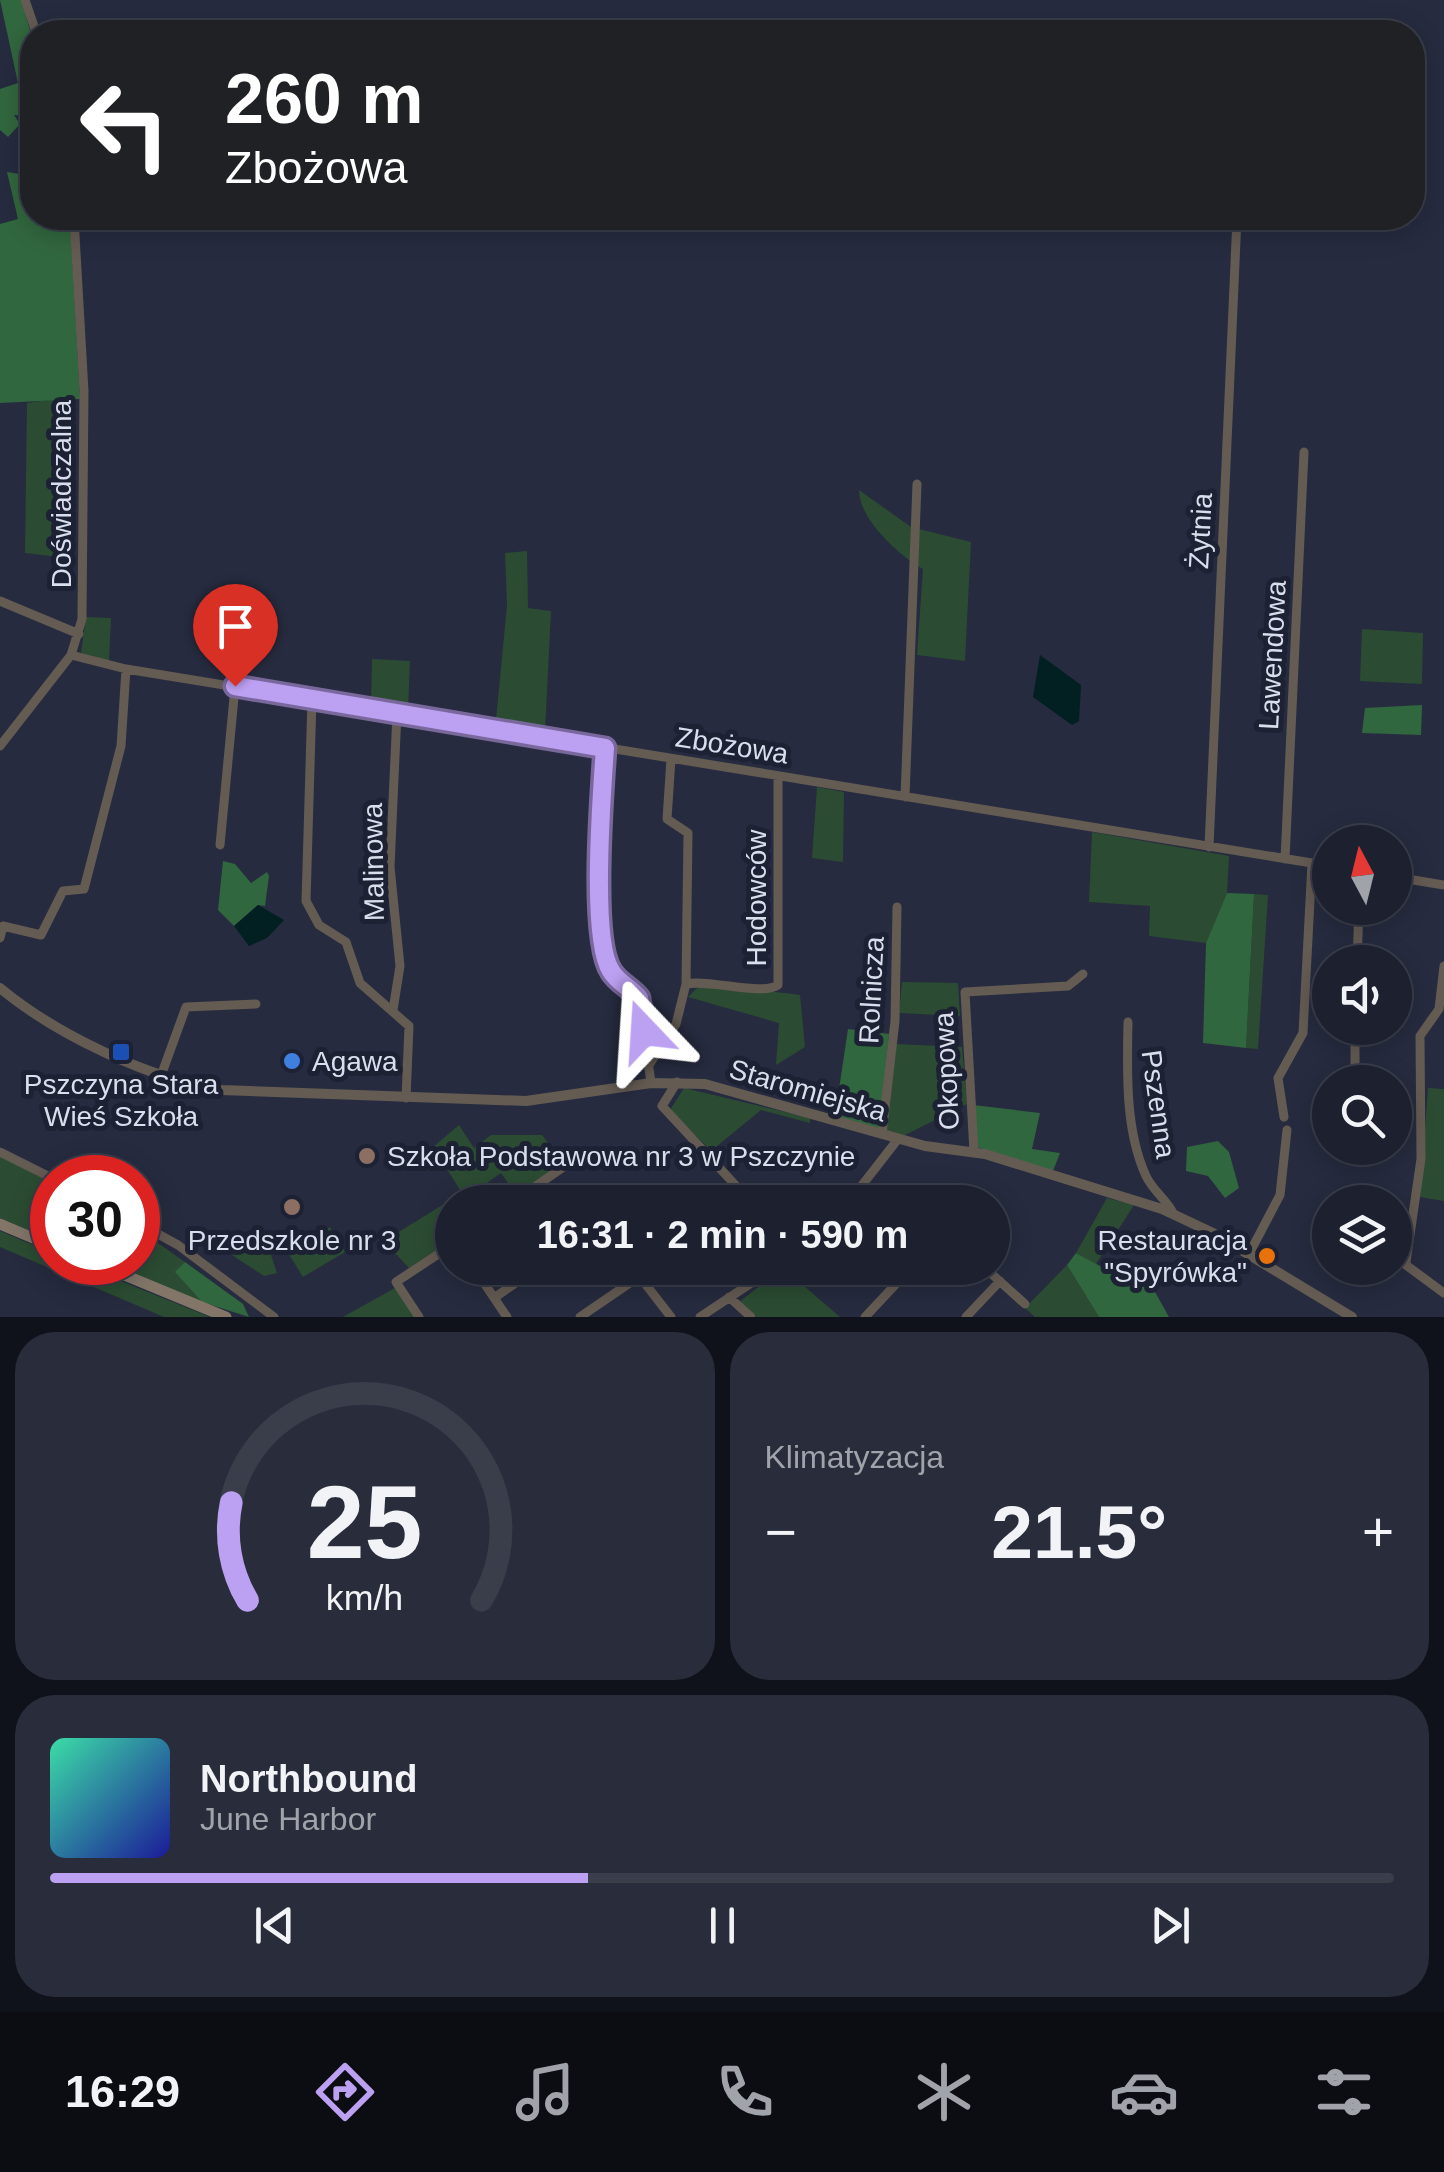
<!DOCTYPE html>
<html lang="pl">
<head>
<meta charset="utf-8">
<style>
	body { margin:0; font-family:Arial,sans-serif; background:#292d3b; color:#f1f3f6; height:100vh; display:flex; flex-direction:column; font-size:38px; white-space:nowrap }
	* { box-sizing:border-box; margin:0 }
	p { font-size:32px; color:#a0a3aa }
	.icon { flex:none; width:55px; height:55px; fill:none; stroke:currentColor; stroke-width:2; stroke-linecap:round; stroke-linejoin:round }
	.map { position:relative; height:1317px; overflow:hidden }
	.side { display:flex; flex-direction:column; gap:15px; padding:15px; background:#0f121a; flex:1 }
	.side>* { flex:none }
	.hud { position:absolute; left:20px; top:20px; width:1405px; height:210px; border-radius:40px; box-shadow:0 5px 25px #0003,0 0 0 2px #3a3e4b; background:#202124; color:#fff; overflow:hidden }
	.needle { width:65px; rotate:353deg }
	.tools { position:absolute; left:1312px; top:825px; display:grid; gap:20px }
	.tools a { display:grid; place-items:center; width:100px; height:100px; border-radius:50%; background:#1c202f; box-shadow:0 5px 25px #0003,0 0 0 2px #3a3e4b; font-size:50px }
	.speed { position:absolute; left:30px; top:1155px; display:flex; gap:20px; font-size:50px; font-weight:700; text-align:center }
	.speed>* { display:grid; place-content:center; width:130px; height:130px; border-radius:50%; background:#1c202f; box-shadow:0 5px 25px #0003,0 0 0 2px #3a3e4b; line-height:1 }
	.speed .limit { border:15px solid #d22; background:#fff; color:#111 }
	.pin { position:absolute; display:grid; place-items:center; width:85px; height:85px; color:#fff; margin:-102px -42px; border-radius:50% 50% 50% 0; rotate:-45deg; box-shadow:0 0 10px #0007 }
	.pin .icon { rotate:45deg }
	.me { position:absolute; width:110px; margin:-55px; rotate:340deg; stroke-linejoin:round; filter:drop-shadow(0 0 8px #0008) }
	.turn { display:flex; align-items:center; gap:35px; height:210px; padding:0 40px; font-size:45px }
	.turn .icon { width:130px; height:130px; stroke-width:2.5 }
	.turn b { display:block; font-size:70px; line-height:85px }
	.big { font-size:75px; font-weight:600; line-height:1.1 }
	.side .card { flex:1; display:flex; flex-direction:column; justify-content:center; gap:15px; min-width:0; padding:0 35px; border-radius:40px; background:#292d3b }
	.side .dial { align-items:center; gap:0 }
	.dial svg { height:260px; overflow:visible; fill:none; stroke:#3a3e4b; stroke-width:7; stroke-linecap:round; text-anchor:middle }
	.dial text { fill:#f1f3f6; stroke:none }
	.song { display:flex; align-items:center; gap:30px }
	.cover { width:120px; height:120px; border-radius:15px; background:linear-gradient(135deg,hsl(160 70% 55%),hsl(240 70% 35%)) }
	.played { height:10px; border-radius:5px; background:linear-gradient(90deg,#bca0f2 40%,#3a3e4b 40%) }
	.keys { display:flex; justify-content:space-around; direction:ltr }
	.heat { display:flex; justify-content:space-between; align-items:center; font-size:55px; direction:ltr }
	.side .tiles { flex:1; display:grid; gap:15px; grid-template-columns:1fr 1fr }
	.card:last-child { grid-column:span 2 }
	.trip { position:absolute; left:435px; top:1185px; width:575px; height:100px; border-radius:50px; background:#1c202f; box-shadow:0 5px 25px #0003,0 0 0 2px #3a3e4b; font-weight:600; line-height:100px; text-align:center }
	.tabs { display:flex; height:160px; justify-content:space-around; align-items:center; background:#0b0d13; color:#a0a3aa }
	.tabs .icon { width:70px; height:70px }
	.tabs .current { color:#bca0f2 }
	.tabs b { font-size:45px; color:#f1f3f6 }
	.map>svg:first-child { display:block }
	.green { fill:#2b4c32 }
	.forest { fill:#31673e }
	.water { fill:#021f22 }
	.lines { fill:none; stroke-linecap:round; stroke-linejoin:round }
	.minor { stroke:#645b53; stroke-width:9 }
	.tertiary { stroke:#645b53; stroke-width:10 }
	.secondary { stroke:#837669; stroke-width:11 }
	.route-casing { stroke:#7a689d; stroke-width:25 }
	.route { stroke:#bca0f2; stroke-width:18 }
	.transit-dot { fill:#1a4fb4; stroke:#1c2134; stroke-width:4 }
	.shop-dot { fill:#3f7fe0; stroke:#1c2134; stroke-width:4 }
	.education-dot { fill:#8d6e63; stroke:#1c2134; stroke-width:4 }
	.food-dot { fill:#e8710a; stroke:#1c2134; stroke-width:4 }
	.labels { text-anchor:middle; stroke-width:10; stroke-linejoin:round; paint-order:stroke }
	.street-label { font-size:28px; fill:#dadeec; stroke:#1c2134 }
	.poi-label { font-size:28px; fill:#dadeec; stroke:#1c2134; text-anchor:start }
</style>
</head>
<body>
<div class="map">
<svg width="1444" height="1317" viewBox="0 0 1444 1317">
	<rect width="100%" height="100%" fill="#262b3f"/>
	<path class="green" d="M63,398L59,557L25,553L27,403Z
		M859,490L911,527L971,542L965,661L917,655L923,569C898,555 859,519 859,490Z
		M527,551L528,608L551,611L545,731L496,720L507,605L505,553Z
		M86,617L111,618L109,661L81,653Z
		M1362,629L1423,633L1422,684L1360,681Z
		M372,659L410,661L408,709L371,703Z
		M817,787L844,792L843,862L812,858Z
		M1092,832L1229,856L1227,893L1206,943L1149,936L1150,906L1089,902Z
		M1254,894L1268,895L1258,1049L1246,1048Z
		M902,982L958,983L960,1016L899,1013Z
		M699,986C734,986 769,991 800,995L805,1047L776,1065L779,1023L688,997Z
		M896,1044L962,1047L967,1104L905,1135L885,1133Z
		M684,1088L810,1118V1123L761,1110L711,1151L670,1110Z
		M1428,1088L1444,1089V1201L1420,1197Z
		M459,1125L474,1148L491,1135H542L564,1163L518,1197L501,1173L460,1202H452V1240L409,1268L384,1241L462,1193L433,1147Z
		M0,1156L52,1183V1240L0,1218Z
		M1107,1198L1134,1205L1096,1264L1076,1253Z
		M330,1227L345,1252L303,1277L288,1253Z
		M138,1229L185,1262L176,1273L202,1302L108,1263L138,1262Z
		M0,1231L52,1253V1262L76,1263L210,1317H164L0,1247Z
		M268,1246L277,1273L264,1276L232,1255Z
		M1067,1265L1099,1317H1035L1025,1308Z
		M783,1268L840,1317H757L739,1302Z
		M395,1288L416,1317H343Z"/>
	<path class="forest" d="M0,0H21L32,37V116L14,115L20,124L8,137L0,130V89L18,83Z
		M7,172L32,176V218H70L80,399L0,403V224L18,219Z
		M1422,705L1421,735L1362,733L1365,708Z
		M223,861L235,864L251,883L267,872L269,876L265,906L258,905L234,926L218,910Z
		M1227,893L1254,894L1246,1048L1203,1043L1206,943Z
		M848,1029L889,1034L879,1131L835,1116Z
		M973,1105L1040,1113L1032,1149L1060,1153L1053,1171L977,1147Z
		M1218,1141L1229,1152L1239,1188L1225,1198L1208,1176L1186,1171L1187,1147Z
		M1076,1253L1113,1273L1150,1283L1169,1317H1099L1067,1265Z
		M185,1262L243,1304L249,1317L202,1302L175,1272Z"/>
	<path class="water" d="M1040,655L1081,685L1079,721L1072,725L1033,697Z
		M258,905L284,920L267,938L249,946L234,926Z"/>
	<g class="lines">
		<path class="minor" d="M25,0L36,32
			M0,601L79,634
			M71,655L126,669L1330,866
			M312,699L306,901L319,925L346,942L360,983L409,1026L406,1098
			M0,746L71,655L82,619L84,391L74,218
			M605,747C602,791 590,938 611,971C617,982 631,988 639,998L651,1083
			M905,797L917,484
			M220,845L235,687
			M1209,847L1237,218
			M1285,859L1304,452
			M1395,877L1444,885
			M0,938L3,926L41,935L63,891L84,889L121,746L126,669
			M1357,962L1359,908
			M686,984C711,979 762,996 778,985V776
			M393,1010L400,966L390,867L397,713
			M1128,1022C1127,1072 1125,1130 1146,1176C1153,1191 1166,1199 1173,1213
			M1355,1028V1082
			M649,1065L676,1024L686,984L688,833L667,819L671,759
			M162,1073L186,1007L256,1004
			M677,1082L662,1106L751,1202
			M1284,1117L1278,1078L1303,1033L1312,863
			M882,1134L895,1021L897,907
			M0,1152L52,1178
			M974,1152L965,992L1068,986L1083,974
			M513,1202L569,1163
			M849,1202L898,1139
			M138,1223L178,1245L274,1317
			M1249,1254L1280,1195L1287,1130
			M1395,1257L1444,1293
			M1406,1262L1421,1159L1420,1036L1439,1009L1444,966
			M474,1268L507,1317
			M633,1268L671,1317
			M985,1268L1025,1304
			M729,1297L751,1317
			M494,1298L537,1268
			M419,1317L396,1282L452,1245
			M580,1317L640,1276
			M700,1317L774,1268
			M865,1317L911,1268
			M966,1317L1000,1281"/>
		<path class="tertiary" d="M0,988C57,1035 149,1079 222,1090L526,1101L651,1083L705,1084L925,1146L985,1154L1162,1209L1213,1233L1352,1317"/>
		<path class="secondary" d="M0,1224L52,1246
			M93,1262L226,1317"/>
	</g>
	<g class="lines">
		<defs>
			<path id="route" d="M235,686L605,748C602,791 590,939 611,971C617,982 631,988 639,998L644,1031"/>
		</defs>
		<use href="#route" class="route-casing"/>
		<use href="#route" class="route"/>
	</g>
	<rect class="transit-dot" x="111" y="1042" width="20" height="20" rx="5"/>
	<circle class="shop-dot" cx="292" cy="1061" r="10"/>
	<g class="education-dot">
		<circle cx="367" cy="1156" r="10"/>
		<circle cx="292" cy="1207" r="10"/>
	</g>
	<circle class="food-dot" cx="1267" cy="1256" r="10"/>
	<g class="labels">
		<g class="street-label">
			<text transform="translate(61 494) rotate(-90)" y="10">Doświadczalna</text>
			<text transform="translate(1200 531) rotate(-87)" y="10">Żytnia</text>
			<text transform="translate(1272 655) rotate(-87)" y="10">Lawendowa</text>
			<text transform="translate(732 745) rotate(9)" y="10">Zbożowa</text>
			<text transform="translate(373 862) rotate(-91)" y="10">Malinowa</text>
			<text transform="translate(756 898) rotate(-90)" y="10">Hodowców</text>
			<text transform="translate(871 990) rotate(-87)" y="10">Rolnicza</text>
			<text transform="translate(946 1071) rotate(-93)" y="10">Okopowa</text>
			<text transform="translate(808 1090) rotate(16)" y="10">Staromiejska</text>
			<text transform="translate(1159 1104) rotate(82)" y="10">Pszenna</text>
		</g>
		<g class="poi-label">
			<text x="312" y="1071">Agawa</text>
			<text x="121" y="1094" text-anchor="middle">Pszczyna Stara<tspan x="121" dy="32">Wieś Szkoła</tspan></text>
			<text x="387" y="1166">Szkoła Podstawowa nr 3 w Pszczynie</text>
			<text x="292" y="1250" text-anchor="middle">Przedszkole nr 3</text>
			<text x="1247" y="1250" text-anchor="end">Restauracja<tspan x="1247" dy="32">"Spyrówka"</tspan></text>
		</g>
	</g>
</svg>
<div class="tools">
<a><svg class="needle" viewBox="-14 -14 28 28"><path d="M0-13l5 13h-10z" fill="#e53935"/><path d="M0 13l5-13h-10z" fill="#a0a3aa"/></svg></a>
<a><svg class="icon" aria-label="sound" viewBox="0 0 24 24"><path d="M4 9h4l5-4v14l-5-4H4zM17 9q2 3 0 6"/></svg></a>
<a><svg class="icon" aria-label="search" viewBox="0 0 24 24"><circle cx="10" cy="10" r="6"/><path d="M15 15l6 6"/></svg></a>
<a><svg class="icon" aria-label="layers" viewBox="0 0 24 24"><path d="M12 4l9 5-9 5-9-5zM3 14l9 5 9-5"/></svg></a>
</div>
<div class="speed"><div class="limit">30</div></div>
<div class="pin" style="left:235px;top:686px;background:#d93025"><svg class="icon" aria-label="arrive" viewBox="0 0 24 24"><path d="M6 21V4h12l-3 4 3 4H6"/></svg></div>
<svg class="me" style="left:644px;top:1031px" viewBox="-20 -20 40 40"><path d="M0-17L14 15 0 8-14 15z" fill="#bca0f2" stroke="#fff" stroke-width="4"/></svg>
<div class="trip">16:31 · 2 min · 590 m</div>
<div class="hud">
<div class="turn"><svg class="icon" aria-label="left" viewBox="0 0 24 24"><path d="M17 20v-9H6M10 6l-5 5 5 5"/></svg><div><b>260 m</b>Zbożowa</div></div>
</div>
</div>
<section class="side">
<div class="tiles">
<div class="card dial"><svg viewBox="0 0 100 80">
<path d="M14 69A42 42 0 1 1 86 69"/>
<path d="M14 69A42 42 0 0 1 9 39" stroke="#bca0f2"/>
<text x="50" y="56" font-size="32" font-weight="700">25</text>
<text x="50" y="72" font-size="11">km/h</text>
</svg></div>
<div class="card"><p>Klimatyzacja</p>
<div class="heat"><a>−</a><b class="big">21.5°</b><a>+</a></div>
</div>
<div class="card">
<div class="song"><i class="cover"></i><div><b>Northbound</b><p>June Harbor</p></div></div>
<div class="played"></div>
<div class="keys"><svg class="icon" aria-label="previous" viewBox="0 0 24 24"><path d="M18 5L8 12l10 7zM5 5v14"/></svg><svg class="icon" aria-label="pause" viewBox="0 0 24 24"><path d="M8 5v14M16 5v14"/></svg><svg class="icon" aria-label="next" viewBox="0 0 24 24"><path d="M6 5l10 7-10 7zM19 5v14"/></svg></div>
</div>
</div>
</section>
<nav class="tabs">
<b>16:29</b>
<svg class="icon current" aria-label="directions" viewBox="0 0 24 24"><path d="M12 3l9 9-9 9-9-9zM9 14v-3h6M13 9l2 2-2 2"/></svg>
<svg class="icon" aria-label="music" viewBox="0 0 24 24"><path d="M9 18V5l10-2v13"/><circle cx="6" cy="18" r="3"/><circle cx="16" cy="16" r="3"/></svg>
<svg class="icon" aria-label="phone" viewBox="0 0 24 24"><path d="M5 4h4l2 5-3 2q2 4 5 5l2-3 5 2v4C11 20 4 13 5 4z"/></svg>
<svg class="icon" aria-label="climate" viewBox="0 0 24 24"><path d="M12 3v18M4 7l16 10M4 17L20 7"/></svg>
<svg class="icon" aria-label="car" viewBox="0 0 24 24"><path d="M5 17H2v-5l4-1 3-4h7l3 4 3 1v5h-3M9 17h6M6 11h13"/><circle cx="7" cy="17" r="2"/><circle cx="17" cy="17" r="2"/></svg>
<svg class="icon" aria-label="filters" viewBox="0 0 24 24"><path d="M4 7h16M4 17h16"/><circle cx="9" cy="7" r="2"/><circle cx="15" cy="17" r="2"/></svg>
</nav>
</body>
</html>
